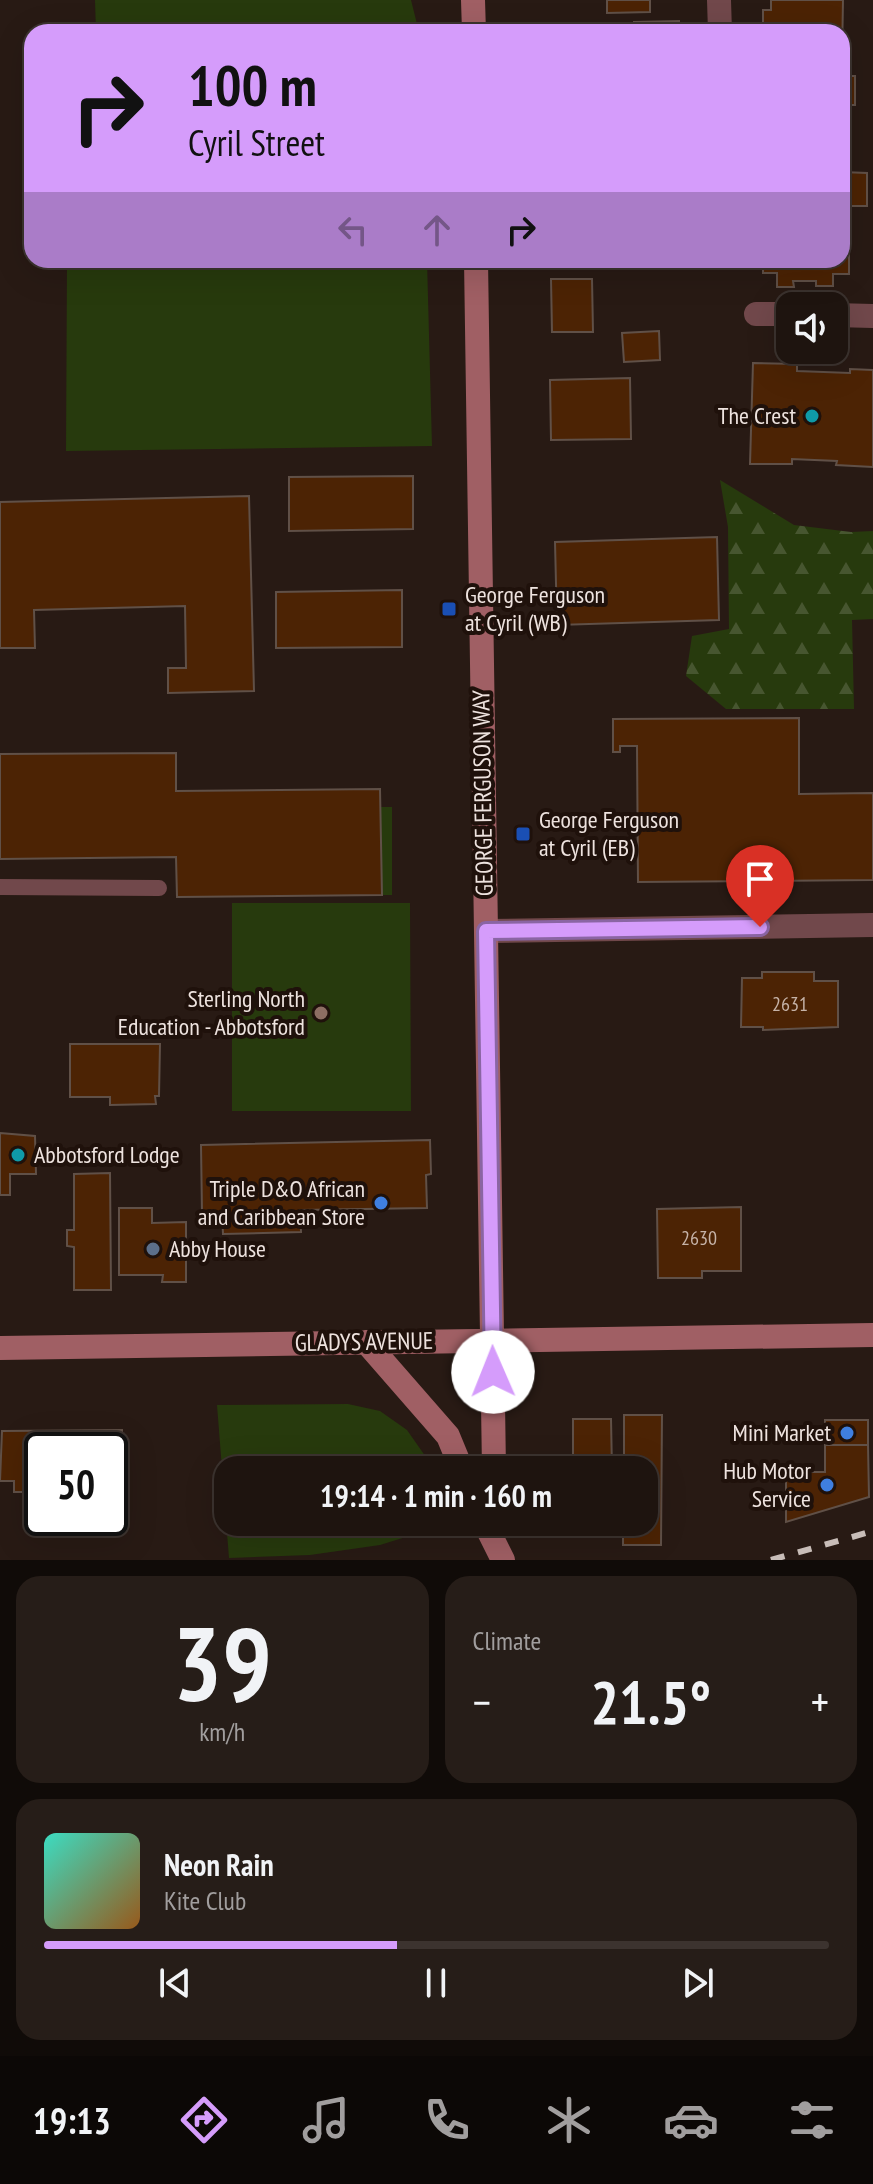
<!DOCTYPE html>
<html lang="en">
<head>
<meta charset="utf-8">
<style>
	body { margin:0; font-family:"PT Sans Narrow",sans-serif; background:#261d18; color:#f1f3f6; height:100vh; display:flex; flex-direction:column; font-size:30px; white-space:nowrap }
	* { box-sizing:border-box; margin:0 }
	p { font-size:26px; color:#a19e9e }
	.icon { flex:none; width:44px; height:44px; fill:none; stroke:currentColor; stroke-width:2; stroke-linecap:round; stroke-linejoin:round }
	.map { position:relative; height:1560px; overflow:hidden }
	.details { display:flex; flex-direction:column; gap:16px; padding:16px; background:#100b08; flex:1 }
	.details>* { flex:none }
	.hud { position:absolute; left:24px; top:24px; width:826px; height:244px; border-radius:24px; box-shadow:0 8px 32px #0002,0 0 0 2px #3c332f; background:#d59cfb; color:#111; overflow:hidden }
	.tools { position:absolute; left:776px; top:292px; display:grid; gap:16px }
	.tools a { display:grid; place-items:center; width:72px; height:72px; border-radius:16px; background:#1e140f; box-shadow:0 8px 32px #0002,0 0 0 2px #3c332f; font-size:40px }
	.speed { position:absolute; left:24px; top:1432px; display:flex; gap:16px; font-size:40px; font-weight:700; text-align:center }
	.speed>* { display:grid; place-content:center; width:104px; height:104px; border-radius:50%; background:#1e140f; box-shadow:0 8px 32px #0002,0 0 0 2px #3c332f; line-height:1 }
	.speed .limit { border:4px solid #111; border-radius:12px; background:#fff; color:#111 }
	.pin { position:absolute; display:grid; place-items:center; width:68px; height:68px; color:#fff; margin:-82px -34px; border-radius:50% 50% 50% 0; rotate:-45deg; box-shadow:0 0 8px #0007 }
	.pin .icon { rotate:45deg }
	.me { position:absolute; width:88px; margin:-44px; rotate:359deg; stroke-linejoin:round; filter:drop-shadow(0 0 6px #0008) }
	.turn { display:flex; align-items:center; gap:28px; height:168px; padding:0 32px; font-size:36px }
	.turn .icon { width:104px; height:104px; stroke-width:2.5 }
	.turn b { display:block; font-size:56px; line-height:68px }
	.lanes { display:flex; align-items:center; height:76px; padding:0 32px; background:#0003; justify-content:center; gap:40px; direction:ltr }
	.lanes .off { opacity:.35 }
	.big { font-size:60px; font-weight:600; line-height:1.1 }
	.details .card { flex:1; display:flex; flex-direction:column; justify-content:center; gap:12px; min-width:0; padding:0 28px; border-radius:24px; background:#261d18 }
	.details .dial { align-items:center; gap:0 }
	.dial b { font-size:104px; line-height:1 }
	.song { display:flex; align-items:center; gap:24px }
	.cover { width:96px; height:96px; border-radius:12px; background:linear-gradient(135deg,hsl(170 70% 55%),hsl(30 70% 35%)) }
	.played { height:8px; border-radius:4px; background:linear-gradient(90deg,#d59cfb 45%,#3c332f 45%) }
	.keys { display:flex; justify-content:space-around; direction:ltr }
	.heat { display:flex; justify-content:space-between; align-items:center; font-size:44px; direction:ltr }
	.details .tiles { flex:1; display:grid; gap:16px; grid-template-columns:1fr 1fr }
	.card:last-child { grid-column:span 2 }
	.trip { position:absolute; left:214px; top:1456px; width:444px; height:80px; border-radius:24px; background:#1e140f; box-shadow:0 8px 32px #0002,0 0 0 2px #3c332f; font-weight:600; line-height:80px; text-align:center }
	.menu { display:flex; height:128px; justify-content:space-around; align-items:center; background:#0c0806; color:#a19e9e }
	.menu .icon { width:56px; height:56px }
	.menu .selected { color:#d59cfb }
	.menu b { font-size:36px; color:#f1f3f6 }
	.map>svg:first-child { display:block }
	.forest { fill:url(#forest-firs) }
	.park { fill:#273a0d }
	.building { fill:#4c2304; stroke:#605047; stroke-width:2 }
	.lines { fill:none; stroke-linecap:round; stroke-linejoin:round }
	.lane { stroke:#71484b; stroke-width:16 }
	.street { stroke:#71484b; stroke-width:24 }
	.secondary { stroke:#a05f64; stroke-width:24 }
	.rail { stroke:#c8bdb8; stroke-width:6; stroke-dasharray:14 14; stroke-linecap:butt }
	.route-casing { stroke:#8a65a3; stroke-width:20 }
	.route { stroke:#d59cfb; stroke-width:14 }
	.culture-dot { fill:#0f9aa8; stroke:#1f110b; stroke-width:3 }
	.transit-dot { fill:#1a4fb4; stroke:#1f110b; stroke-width:3 }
	.education-dot { fill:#8d6e63; stroke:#1f110b; stroke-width:3 }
	.shop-dot { fill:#3f7fe0; stroke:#1f110b; stroke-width:3 }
	.service-dot { fill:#5c6f8a; stroke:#1f110b; stroke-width:3 }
	.labels { text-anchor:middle; stroke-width:8; stroke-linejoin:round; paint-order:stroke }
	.number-label { font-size:20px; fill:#c6b3a8 }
	.poi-label { font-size:24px; fill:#eee3df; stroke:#1f110b; text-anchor:end }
	.street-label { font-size:24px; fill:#eee3df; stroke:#1f110b }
</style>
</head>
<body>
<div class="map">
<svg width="873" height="1560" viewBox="0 0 873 1560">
	<defs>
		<pattern id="forest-firs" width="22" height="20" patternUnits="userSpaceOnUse" patternTransform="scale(2)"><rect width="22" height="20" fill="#273a0d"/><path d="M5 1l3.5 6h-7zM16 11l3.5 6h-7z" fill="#475630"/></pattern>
	</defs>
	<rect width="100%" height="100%" fill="#281a14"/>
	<path class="forest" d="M720,480L794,525L851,532L873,531V619L852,620L854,709H726L686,676L692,636L729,629L728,527Z"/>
	<path class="park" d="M95,0H411L419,32H96Z
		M67,260H427L432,446L66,451Z
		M347,807H392V895H346Z
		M232,903H410L411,1111H232Z
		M348,1404L380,1411L407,1430L435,1470H228V1522H438V1527L380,1545L310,1555L229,1558L217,1405Z"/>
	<path class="building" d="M607,0H650V12L607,13Z
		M771,0H843L842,57V32H763V10H771Z
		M679,21V32H634V22Z
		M842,76H855V105H842Z
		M842,172L867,173V206H842Z
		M842,246H849V274H833V286H816V281H793L794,287H777V273H763V260H842Z
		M551,279H592L593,332H552Z
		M659,331L660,360L624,362L622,333Z
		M753,363L797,364V371L850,373V369L873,370V467L836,465L837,461L792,459V464H750Z
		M630,378L631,439L551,440L550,380Z
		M413,476V529L289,531V477Z
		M249,496L254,691L168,693V668H186L185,606L34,610L35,648H0V502Z
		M717,537L719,620L557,625L555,542Z
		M402,590V647L276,648V592Z
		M799,718V794L873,793V880L638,882L637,746H620V752H613V719Z
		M176,753V791L380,789L382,895L177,897L176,857L0,859V754Z
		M762,972H814V981H838V1027L763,1030V1027H741L742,978H762Z
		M70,1044H160L159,1096H155L156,1104L110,1105V1097H70Z
		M0,1133L35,1136L36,1174H10V1195H0Z
		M430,1140L431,1174L426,1175L427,1208L300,1210L301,1232L223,1234L222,1212L202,1213L201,1145Z
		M110,1173L111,1290H74V1247L67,1246V1230H74V1174Z
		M741,1207V1271H702V1278H658L657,1209Z
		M119,1208H152V1223L186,1222V1282H162L163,1275H119Z
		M624,1415H662L661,1545H623V1522H644V1470H624Z
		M573,1419H611L612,1470H573Z
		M825,1420H868V1445H825Z
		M122,1430V1509H110V1450H42V1492H14V1481H0L2,1431Z
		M825,1445H868L869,1497L786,1522V1472H825Z"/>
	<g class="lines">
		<path class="lane" d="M0,887L159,888"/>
		<path class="street" d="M719,0L720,32
			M756,314H790
			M834,315L873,316
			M486,931L873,925"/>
		<path class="secondary" d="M473,0L474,32
			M476,260L494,1470
			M366,1342L448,1436L462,1470
			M0,1348L873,1335
			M484,1522L503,1560"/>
		<path class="rail" d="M771,1560L873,1531"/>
	</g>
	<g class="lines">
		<defs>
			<path id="route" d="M493,1372L486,931L760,927"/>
		</defs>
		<use href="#route" class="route-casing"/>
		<use href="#route" class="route"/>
	</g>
	<g class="culture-dot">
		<circle cx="812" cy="416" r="8"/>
		<circle cx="18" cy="1155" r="8"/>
	</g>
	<g class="transit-dot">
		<rect x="441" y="601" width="16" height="16" rx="4"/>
		<rect x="515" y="826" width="16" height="16" rx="4"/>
	</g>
	<circle class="education-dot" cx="321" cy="1013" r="8"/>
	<g class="shop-dot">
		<circle cx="381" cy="1203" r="8"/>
		<circle cx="847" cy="1433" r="8"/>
		<circle cx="827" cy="1485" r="8"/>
	</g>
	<circle class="service-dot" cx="153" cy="1249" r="8"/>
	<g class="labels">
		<g class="number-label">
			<text x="790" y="1011">2631</text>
			<text x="699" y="1245">2630</text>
		</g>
		<g class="poi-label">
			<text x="796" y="424">The Crest</text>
			<text x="465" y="603" text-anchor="start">George Ferguson<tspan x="465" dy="28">at Cyril (WB)</tspan></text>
			<text x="539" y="828" text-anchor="start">George Ferguson<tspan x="539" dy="28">at Cyril (EB)</tspan></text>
			<text x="305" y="1007">Sterling North<tspan x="305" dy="28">Education - Abbotsford</tspan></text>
			<text x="34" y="1163" text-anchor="start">Abbotsford Lodge</text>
			<text x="365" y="1197">Triple D&amp;O African<tspan x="365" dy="28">and Caribbean Store</tspan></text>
			<text x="169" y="1257" text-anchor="start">Abby House</text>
			<text x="831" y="1441">Mini Market</text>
			<text x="811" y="1479">Hub Motor<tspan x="811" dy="28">Service</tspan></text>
		</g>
		<g class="street-label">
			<text transform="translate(483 793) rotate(-91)" y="8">GEORGE FERGUSON WAY</text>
			<text transform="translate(364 1342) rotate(-1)" y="8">GLADYS AVENUE</text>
		</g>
	</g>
</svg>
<div class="tools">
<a><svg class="icon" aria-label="sound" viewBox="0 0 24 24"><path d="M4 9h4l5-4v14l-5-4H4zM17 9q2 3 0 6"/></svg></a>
</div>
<div class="speed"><div class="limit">50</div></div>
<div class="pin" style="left:760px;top:927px;background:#d93025"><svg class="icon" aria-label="arrive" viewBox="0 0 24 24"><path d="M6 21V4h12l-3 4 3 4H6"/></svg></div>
<svg class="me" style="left:493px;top:1372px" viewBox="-20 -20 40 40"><circle r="19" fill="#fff"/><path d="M0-13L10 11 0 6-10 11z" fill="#d59cfb"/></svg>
<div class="trip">19:14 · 1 min · 160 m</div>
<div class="hud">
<div class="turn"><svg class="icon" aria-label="right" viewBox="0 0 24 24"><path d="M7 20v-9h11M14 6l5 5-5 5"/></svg><div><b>100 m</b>Cyril Street</div></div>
<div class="lanes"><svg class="icon off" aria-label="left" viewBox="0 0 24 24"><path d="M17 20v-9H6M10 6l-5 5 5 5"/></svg><svg class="icon off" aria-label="ahead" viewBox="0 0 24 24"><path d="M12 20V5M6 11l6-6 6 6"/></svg><svg class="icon" aria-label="right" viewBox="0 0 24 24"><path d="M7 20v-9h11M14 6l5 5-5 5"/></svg></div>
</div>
</div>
<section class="details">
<div class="tiles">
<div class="card dial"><b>39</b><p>km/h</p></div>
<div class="card"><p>Climate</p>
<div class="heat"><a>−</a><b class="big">21.5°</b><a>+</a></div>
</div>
<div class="card">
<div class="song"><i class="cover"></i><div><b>Neon Rain</b><p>Kite Club</p></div></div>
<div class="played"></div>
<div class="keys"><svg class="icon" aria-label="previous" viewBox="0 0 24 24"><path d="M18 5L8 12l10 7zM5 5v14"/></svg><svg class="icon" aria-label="pause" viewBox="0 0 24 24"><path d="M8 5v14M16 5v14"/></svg><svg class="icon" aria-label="next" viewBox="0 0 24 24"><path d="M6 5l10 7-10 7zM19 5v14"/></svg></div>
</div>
</div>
</section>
<nav class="menu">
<b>19:13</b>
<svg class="icon selected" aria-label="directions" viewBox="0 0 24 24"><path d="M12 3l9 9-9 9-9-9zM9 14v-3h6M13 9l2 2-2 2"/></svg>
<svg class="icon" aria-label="music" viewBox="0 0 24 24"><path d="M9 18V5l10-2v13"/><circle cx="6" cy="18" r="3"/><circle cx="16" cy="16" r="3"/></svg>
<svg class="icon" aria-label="phone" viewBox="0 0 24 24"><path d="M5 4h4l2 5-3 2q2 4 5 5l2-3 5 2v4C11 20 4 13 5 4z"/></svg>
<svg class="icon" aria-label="climate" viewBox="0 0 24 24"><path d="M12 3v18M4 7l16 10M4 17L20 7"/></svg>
<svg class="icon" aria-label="car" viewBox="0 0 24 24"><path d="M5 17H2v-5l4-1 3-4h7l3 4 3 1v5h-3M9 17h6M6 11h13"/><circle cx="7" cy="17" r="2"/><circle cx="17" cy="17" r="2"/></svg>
<svg class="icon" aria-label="filters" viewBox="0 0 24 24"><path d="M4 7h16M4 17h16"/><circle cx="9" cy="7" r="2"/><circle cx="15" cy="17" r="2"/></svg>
</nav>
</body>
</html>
